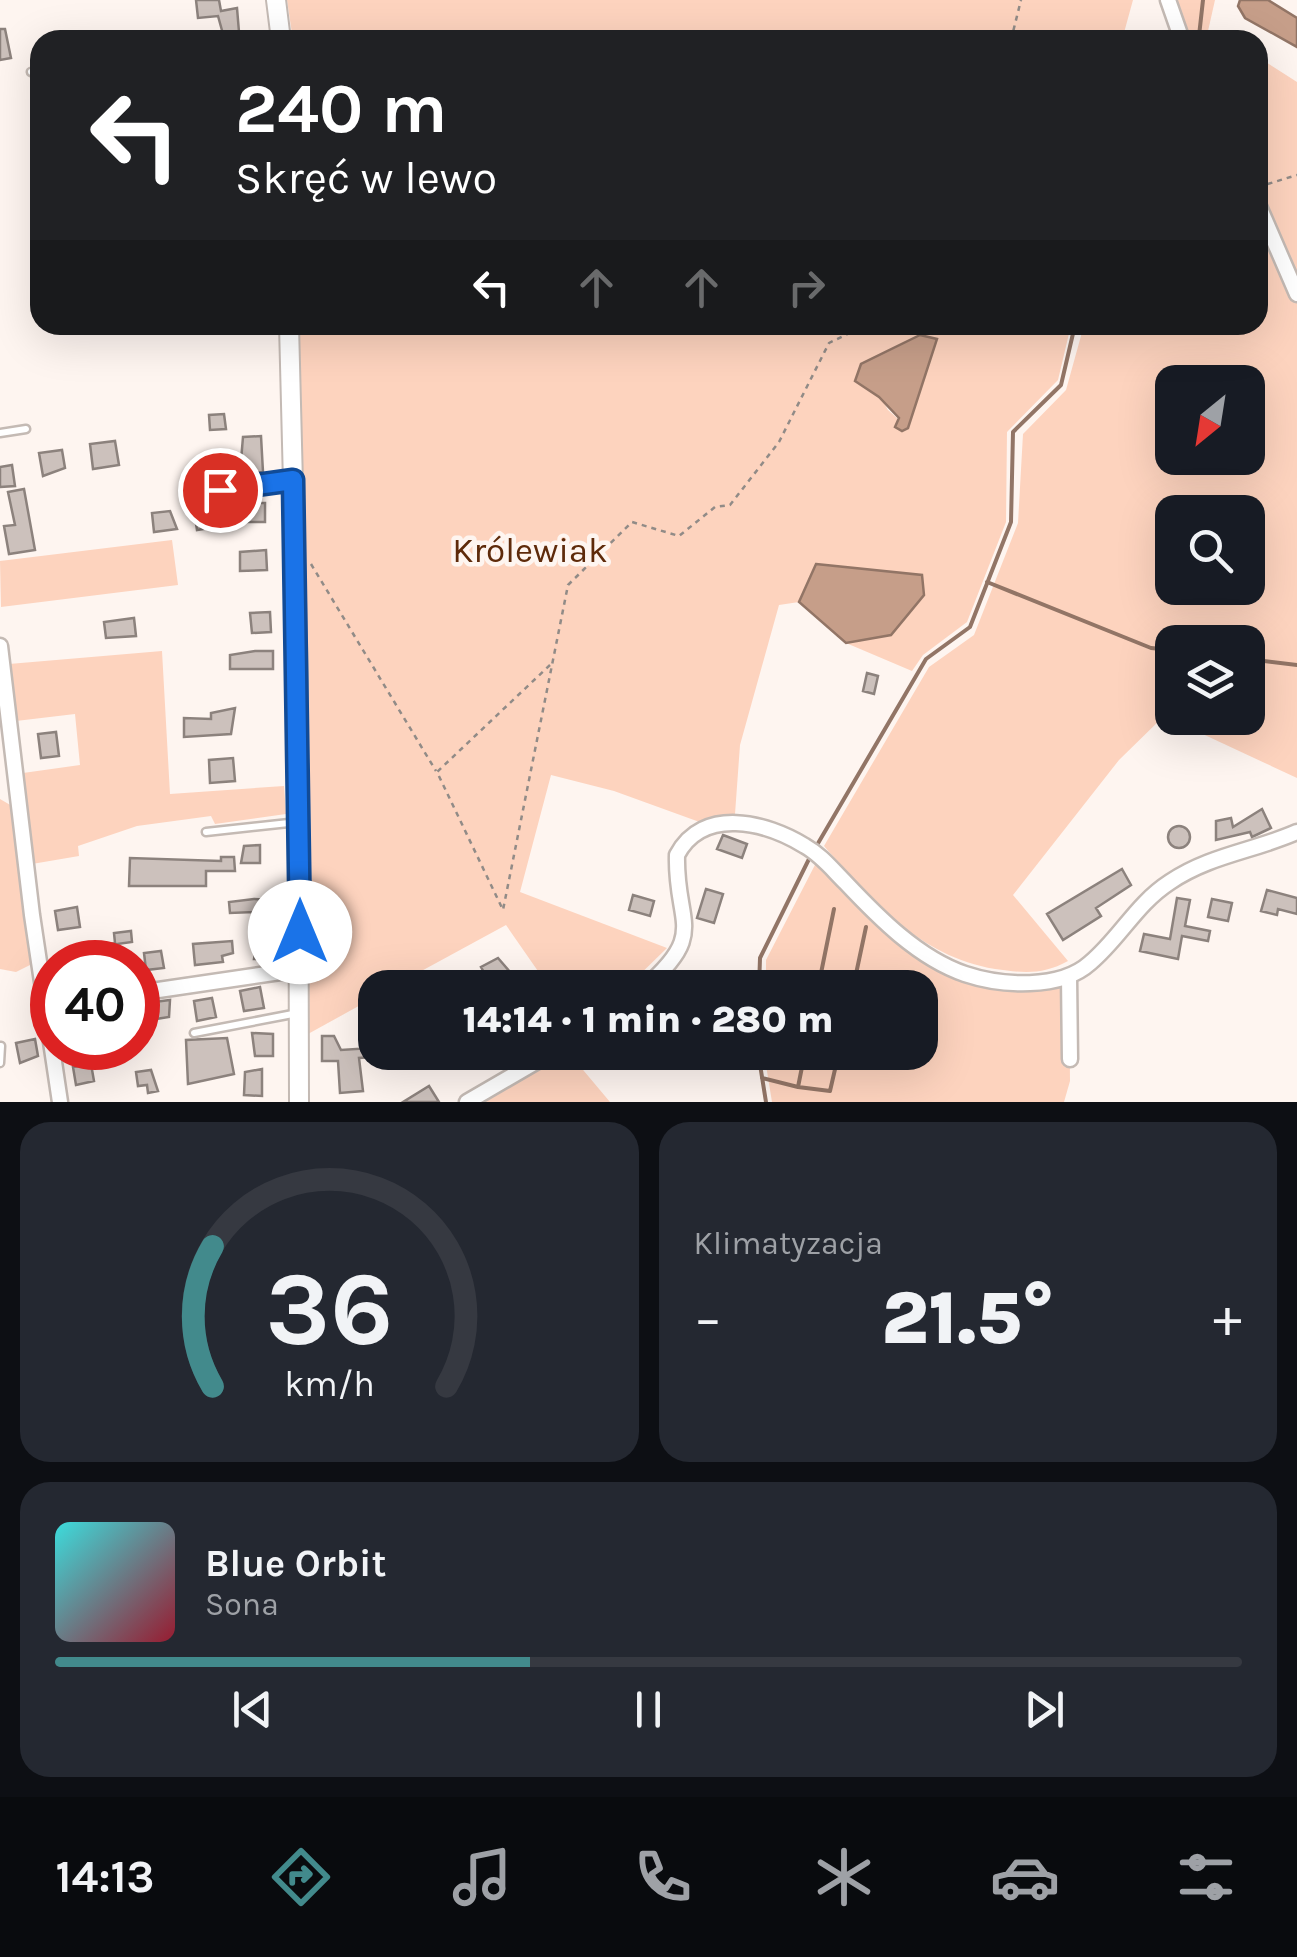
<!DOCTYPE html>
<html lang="pl">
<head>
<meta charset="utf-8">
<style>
	body { margin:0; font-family:Karla,sans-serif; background:#242831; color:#f1f3f6; height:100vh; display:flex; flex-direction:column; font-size:38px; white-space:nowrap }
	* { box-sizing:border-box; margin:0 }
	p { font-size:32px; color:#9ea1a6 }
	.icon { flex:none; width:55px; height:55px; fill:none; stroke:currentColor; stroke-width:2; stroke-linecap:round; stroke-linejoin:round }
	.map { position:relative; height:1102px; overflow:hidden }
	.details { display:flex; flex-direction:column; gap:20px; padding:20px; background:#0d0f14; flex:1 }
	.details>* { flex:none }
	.hud { position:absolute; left:30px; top:30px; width:1238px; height:305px; border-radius:30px; box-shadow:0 10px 40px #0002; background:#202124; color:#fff; overflow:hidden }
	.needle { width:65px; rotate:210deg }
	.buttons { position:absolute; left:1155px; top:365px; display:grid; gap:20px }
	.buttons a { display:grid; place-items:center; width:110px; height:110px; border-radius:20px; background:#171b24; box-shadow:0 10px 40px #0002; font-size:50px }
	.speed { position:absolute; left:30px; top:940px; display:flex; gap:20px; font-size:50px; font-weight:700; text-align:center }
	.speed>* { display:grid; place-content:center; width:130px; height:130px; border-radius:50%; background:#171b24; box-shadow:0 10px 40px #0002; line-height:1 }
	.speed .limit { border:15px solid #d22; background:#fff; color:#111 }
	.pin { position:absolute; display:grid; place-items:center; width:85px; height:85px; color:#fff; margin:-42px; border:5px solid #fff; border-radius:50%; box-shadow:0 2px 10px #0007 }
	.me { position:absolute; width:110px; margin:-55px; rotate:0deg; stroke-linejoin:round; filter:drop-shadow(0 0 8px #0008) }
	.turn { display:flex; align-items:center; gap:35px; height:210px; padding:0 40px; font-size:45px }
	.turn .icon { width:130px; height:130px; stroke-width:2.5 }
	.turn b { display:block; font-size:70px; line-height:85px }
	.lanes { display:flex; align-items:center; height:95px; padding:0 40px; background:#0003; justify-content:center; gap:50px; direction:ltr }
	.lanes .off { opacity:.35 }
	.big { font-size:75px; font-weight:800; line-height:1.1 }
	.details .tile { flex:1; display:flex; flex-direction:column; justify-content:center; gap:15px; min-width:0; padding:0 35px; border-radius:30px; background:#242831 }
	.details .dial { align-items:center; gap:0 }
	.dial svg { height:260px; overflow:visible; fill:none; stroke:#363941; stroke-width:7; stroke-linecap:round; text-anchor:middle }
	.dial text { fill:#f1f3f6; stroke:none }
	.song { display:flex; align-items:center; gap:30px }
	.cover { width:120px; height:120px; border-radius:15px; background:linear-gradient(135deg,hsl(180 70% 55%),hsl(350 70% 35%)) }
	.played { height:10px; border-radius:5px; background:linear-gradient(90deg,#428a8c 40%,#363941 40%) }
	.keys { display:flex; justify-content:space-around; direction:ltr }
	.heat { display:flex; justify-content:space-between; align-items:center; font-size:55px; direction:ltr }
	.details .tiles { flex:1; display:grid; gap:20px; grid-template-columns:1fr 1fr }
	.tile:last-child { grid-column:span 2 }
	.trip { position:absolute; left:358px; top:970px; width:580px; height:100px; border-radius:30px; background:#171b24; box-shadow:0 10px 40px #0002; font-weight:800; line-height:100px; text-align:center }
	.tabs { display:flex; height:160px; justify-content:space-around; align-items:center; background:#090b0e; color:#9ea1a6 }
	.tabs .icon { width:70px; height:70px }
	.tabs .active { color:#428a8c }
	.tabs b { font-size:45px; color:#f1f3f6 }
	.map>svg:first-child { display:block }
	.green { fill:#fdd3be; fill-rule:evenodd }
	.water { fill:#c69e89; stroke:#927566; stroke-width:2.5 }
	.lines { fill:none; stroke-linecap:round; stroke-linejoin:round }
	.stream { stroke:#927566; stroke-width:4 }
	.building { fill:#ccc1bc; stroke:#8c827d; stroke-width:2.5 }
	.lane-casing { stroke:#c4bab4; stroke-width:11 }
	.street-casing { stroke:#c4bab4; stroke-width:19 }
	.secondary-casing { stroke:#c4bab4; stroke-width:22 }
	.path { stroke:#918b87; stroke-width:2.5; stroke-dasharray:5 5; stroke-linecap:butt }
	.lane { stroke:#fff; stroke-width:6 }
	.street { stroke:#fff; stroke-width:14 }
	.secondary { stroke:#fff; stroke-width:18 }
	.route-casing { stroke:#114b97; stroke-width:25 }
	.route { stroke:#1a73e8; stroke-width:18 }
	.labels { text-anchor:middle; stroke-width:9; stroke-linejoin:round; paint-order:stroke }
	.park-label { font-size:35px; fill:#5e2a0a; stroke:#fef5f0 }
</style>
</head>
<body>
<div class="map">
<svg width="1297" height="1102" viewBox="0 0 1297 1102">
	<rect width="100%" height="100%" fill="#fef5f0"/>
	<path class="green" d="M287,0H1133L1122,40H293Z
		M1175,0H1215L1206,40H1189Z
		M1258,57L1297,82V778L1164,716L1119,760L1013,895L1068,961C1043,975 1023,973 995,969C919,956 872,901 824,846L929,667L974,635L1018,523L1023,434L1066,390L1084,325H1258ZM1172,382H1248V458H1172ZM1172,512H1248V588H1172ZM1172,642H1248V718H1172Z
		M299,325H1071L1058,380L1007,432L1006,522L967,622L923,655L912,671L846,643L891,635L816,564L799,602L779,605L740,745L735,814L705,824L614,791L551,775L520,892L667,948L627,987H549L506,925L392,987L375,988V997L308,1034L309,720ZM937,339L908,428L888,410L861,364L907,341Z
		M172,540L178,585L1,607L0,561Z
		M162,651L170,794L284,786L286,814L215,824L211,816L137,826L78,846L79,856L32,864L23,773L80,765L75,714L16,721L9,664Z
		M0,799L12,806L32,964L16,972L0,969Z
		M817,861C893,940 948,1010 1069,982L1070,1081L1064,1102H772L764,1053L920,1052V988L766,987V960Z
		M568,1052L610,1102H478L559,1053Z"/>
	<path class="water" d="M1240,0H1268L1297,18V47L1245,18L1238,6Z
		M920,335L937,339L908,428L902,431L895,427L899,418L879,397L855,381L861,364Z
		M816,564L922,575L924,595L891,635L846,643L799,602Z"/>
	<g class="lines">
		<path class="stream" d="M1193,40L1199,36L1203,0
			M987,582L1151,648L1172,650
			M1248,659L1297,665
			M817,845L926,659L970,627L1011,522L1013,432L1061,385L1075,325
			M759,988L760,958L810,857
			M818,988L834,909
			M853,988L866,927
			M758,1052L766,1102
			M762,1078L798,1087L805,1052
			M798,1087L830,1091L839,1052"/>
	</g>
	<path class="building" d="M196,0H219L221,11L237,8L239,32L223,34L218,16L198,18Z
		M0,29H5L11,58L0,60Z
		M224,414L226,429L210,430L209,415Z
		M261,436L263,472L240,473L243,437Z
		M115,441L119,465L93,469L90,444Z
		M62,450L65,468L43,476L39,453Z
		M12,465L15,486L0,487V467Z
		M24,489L35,550L9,554L4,526L15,525L8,492Z
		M242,503H265V522H242Z
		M219,506L222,526L197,530L194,510Z
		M170,511L177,529L154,532L152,513Z
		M266,550L267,570L240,571V552Z
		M270,612L271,632L252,633L250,613Z
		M134,618L136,636L106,638L104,622Z
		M255,651H273V669H230V655Z
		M867,673L878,676L874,694L863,691Z
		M235,708L231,734L184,737V718L211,719V713Z
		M56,732L59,756L41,758L38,734Z
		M233,758L235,781L210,783L209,760Z
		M1262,809L1271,828L1252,837L1250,832L1216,840V821L1231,818L1233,827Z
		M1168 837a11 11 0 1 1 22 0a11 11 0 1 1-22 0Z
		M723,835L747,844L742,858L717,849Z
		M260,845V863H241L244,846Z
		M221,857H234L235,871H206V886H129L130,858L221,861Z
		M1122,869L1131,885L1096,908L1101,916L1063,940L1047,914Z
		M706,889L723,894L714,923L697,918Z
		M1267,890L1297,898V914L1278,909L1277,915L1261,911Z
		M633,895L654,901L650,916L629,910Z
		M1177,898L1190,900L1185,926L1210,931L1208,941L1182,936L1178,959L1140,951L1144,934L1170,939Z
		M254,899L273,900V922H254V912L230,913L229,902Z
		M1212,899L1232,903L1228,921L1208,917Z
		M77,907L80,927L58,930L55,911Z
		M131,931L132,942L117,944L120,959L97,962L94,948L115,943L114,933Z
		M232,941L233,953L222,956L223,962L195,965L193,944Z
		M257,941H272V960L254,959Z
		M161,951L164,968L146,970L144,953Z
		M498,958L510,972L490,983L481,967Z
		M260,987L264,1008L244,1011L240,991Z
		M212,998L216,1017L197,1021L194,1001Z
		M170,1000L169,1017L156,1019L154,1002Z
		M252,1033L273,1034V1056H255Z
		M322,1036H334L341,1050L371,1048L372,1057L359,1058L363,1091L340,1093L338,1061H322Z
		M227,1038L234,1074L188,1084L186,1040Z
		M35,1039L38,1056L20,1063L16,1043Z
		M91,1064L94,1081L76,1085L73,1067Z
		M262,1069V1096L244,1095L245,1072Z
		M151,1070L158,1091L148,1093L147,1085L138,1086L136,1072Z
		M429,1086L439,1102H403Z"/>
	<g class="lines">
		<defs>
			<path id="lane" d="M31,72L40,71
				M0,433L26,429
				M187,494L291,480
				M206,832L298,822
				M194,1033L298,1013
				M0,1063L1,1046"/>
			<path id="street" d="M1168,0L1182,40
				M1258,204L1297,294
				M0,646L32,915L60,1102
				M1069,976L1070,1059
				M644,988C709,932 675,924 677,855C703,806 766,822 805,846C821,855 832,869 845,882C878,917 918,958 965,974C1001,986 1060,990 1090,963C1120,938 1136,904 1170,882C1210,855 1254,851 1297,832
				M138,993L301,969
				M467,1102L553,1052"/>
			<path id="secondary" d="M276,0L281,40
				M289,325L298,681L299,1102"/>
		</defs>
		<use href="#lane" class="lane-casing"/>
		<use href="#street" class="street-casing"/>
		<use href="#secondary" class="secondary-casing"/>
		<path class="path" d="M1011,40L1021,0
			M1258,187L1297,175
			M311,564L436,771
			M550,665L437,772L503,910L568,585L632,522L679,536L715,507L730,505L779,442L829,343L866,325"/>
		<use href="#lane" class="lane"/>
		<use href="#street" class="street"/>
		<use href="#secondary" class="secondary"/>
	</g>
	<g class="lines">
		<defs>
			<path id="route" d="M220,490L293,480L300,932"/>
		</defs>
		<use href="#route" class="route-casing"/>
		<use href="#route" class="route"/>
	</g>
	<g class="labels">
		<g class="park-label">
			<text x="530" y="562">Królewiak</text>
		</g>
	</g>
</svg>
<div class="buttons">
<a><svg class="needle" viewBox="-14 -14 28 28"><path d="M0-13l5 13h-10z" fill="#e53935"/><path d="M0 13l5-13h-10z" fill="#9ea1a6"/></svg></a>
<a><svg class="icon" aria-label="search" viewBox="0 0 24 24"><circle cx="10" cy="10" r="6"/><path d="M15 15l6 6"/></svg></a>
<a><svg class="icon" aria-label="layers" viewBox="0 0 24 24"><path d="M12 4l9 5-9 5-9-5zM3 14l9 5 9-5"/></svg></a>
</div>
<div class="speed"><div class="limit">40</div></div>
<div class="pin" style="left:220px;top:490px;background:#d93025"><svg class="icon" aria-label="arrive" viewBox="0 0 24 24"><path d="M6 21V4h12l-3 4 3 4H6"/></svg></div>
<svg class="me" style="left:300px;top:932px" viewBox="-20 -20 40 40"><circle r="19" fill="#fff"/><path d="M0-13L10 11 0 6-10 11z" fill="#1a73e8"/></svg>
<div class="trip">14:14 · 1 min · 280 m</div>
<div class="hud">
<div class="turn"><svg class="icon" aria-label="left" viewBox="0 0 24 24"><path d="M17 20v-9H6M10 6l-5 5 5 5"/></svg><div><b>240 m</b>Skręć w lewo</div></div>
<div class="lanes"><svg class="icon" aria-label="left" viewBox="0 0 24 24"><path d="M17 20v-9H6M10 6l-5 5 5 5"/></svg><svg class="icon off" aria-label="ahead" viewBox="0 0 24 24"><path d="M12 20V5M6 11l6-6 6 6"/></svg><svg class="icon off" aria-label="ahead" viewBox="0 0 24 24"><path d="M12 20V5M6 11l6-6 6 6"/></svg><svg class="icon off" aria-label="right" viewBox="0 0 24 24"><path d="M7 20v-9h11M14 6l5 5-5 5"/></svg></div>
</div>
</div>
<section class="details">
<div class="tiles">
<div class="tile dial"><svg viewBox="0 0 100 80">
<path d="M14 69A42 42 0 1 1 86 69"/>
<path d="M14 69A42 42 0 0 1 14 26" stroke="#428a8c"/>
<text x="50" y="56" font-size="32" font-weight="700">36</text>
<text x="50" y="72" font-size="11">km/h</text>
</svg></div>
<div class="tile"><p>Klimatyzacja</p>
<div class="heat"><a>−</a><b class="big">21.5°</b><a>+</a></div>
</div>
<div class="tile">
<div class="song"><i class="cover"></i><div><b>Blue Orbit</b><p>Sona</p></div></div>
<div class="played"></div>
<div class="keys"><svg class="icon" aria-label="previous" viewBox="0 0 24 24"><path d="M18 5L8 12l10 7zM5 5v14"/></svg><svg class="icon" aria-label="pause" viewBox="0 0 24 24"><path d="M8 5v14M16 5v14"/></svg><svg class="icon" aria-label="next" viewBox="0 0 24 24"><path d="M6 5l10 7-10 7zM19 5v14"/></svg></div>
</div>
</div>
</section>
<nav class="tabs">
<b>14:13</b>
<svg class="icon active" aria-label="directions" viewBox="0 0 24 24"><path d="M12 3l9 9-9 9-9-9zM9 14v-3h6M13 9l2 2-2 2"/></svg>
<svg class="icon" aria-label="music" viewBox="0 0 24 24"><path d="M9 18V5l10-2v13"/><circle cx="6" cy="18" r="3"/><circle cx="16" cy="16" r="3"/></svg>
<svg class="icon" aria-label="phone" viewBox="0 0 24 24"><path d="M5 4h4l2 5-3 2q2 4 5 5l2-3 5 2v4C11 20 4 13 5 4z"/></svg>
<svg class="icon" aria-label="climate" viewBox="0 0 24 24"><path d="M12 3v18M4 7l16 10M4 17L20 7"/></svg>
<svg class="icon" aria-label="car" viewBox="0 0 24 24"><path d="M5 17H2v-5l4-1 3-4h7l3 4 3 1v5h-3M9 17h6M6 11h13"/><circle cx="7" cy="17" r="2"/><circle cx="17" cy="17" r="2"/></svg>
<svg class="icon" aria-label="filters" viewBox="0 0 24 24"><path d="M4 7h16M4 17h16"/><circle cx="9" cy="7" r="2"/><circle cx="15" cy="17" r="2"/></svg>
</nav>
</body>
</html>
